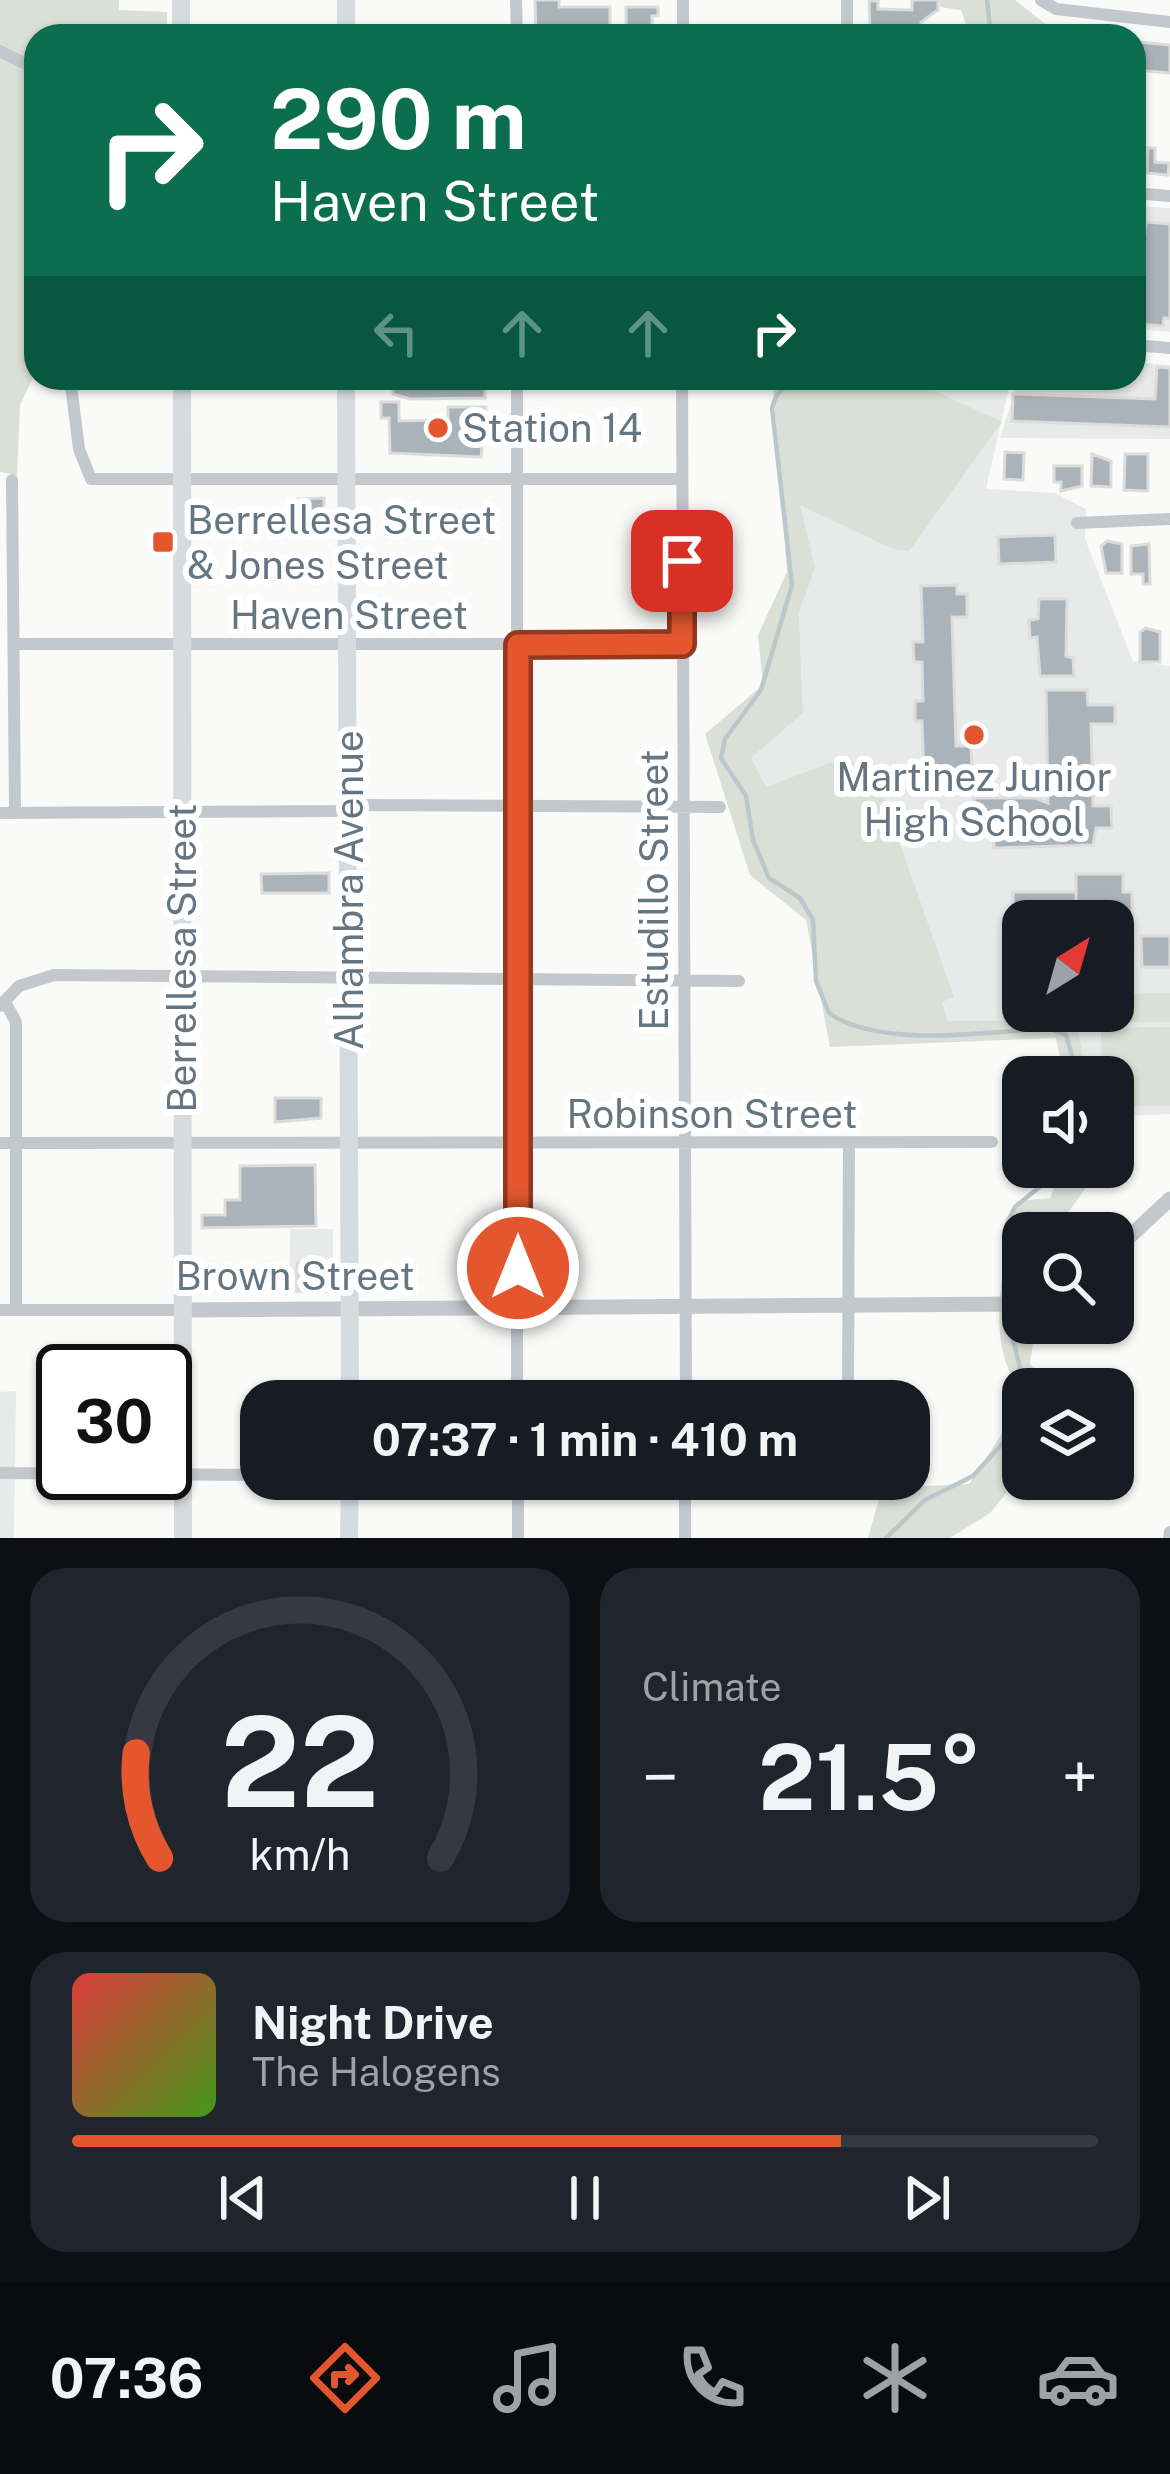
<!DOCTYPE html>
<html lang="en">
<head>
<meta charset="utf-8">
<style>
	body { margin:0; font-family:"Public Sans",sans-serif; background:#20242c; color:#f1f3f6; height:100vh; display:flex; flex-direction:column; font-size:45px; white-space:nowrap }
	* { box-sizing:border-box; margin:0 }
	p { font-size:39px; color:#9ea1a6 }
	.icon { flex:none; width:66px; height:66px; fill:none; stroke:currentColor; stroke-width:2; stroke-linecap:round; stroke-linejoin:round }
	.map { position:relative; height:1538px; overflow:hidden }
	.side { display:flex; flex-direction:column; gap:30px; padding:30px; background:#0d0f14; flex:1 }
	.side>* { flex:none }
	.guide { position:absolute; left:24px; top:24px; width:1122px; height:366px; border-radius:36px; box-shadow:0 3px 9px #0004; background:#0b6e4f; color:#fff; overflow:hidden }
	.needle { width:78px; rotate:37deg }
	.tools { position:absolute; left:1002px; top:900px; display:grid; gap:24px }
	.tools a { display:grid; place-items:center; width:132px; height:132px; border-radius:24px; background:#171b24; box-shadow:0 3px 9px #0004; font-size:60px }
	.speed { position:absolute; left:36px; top:1344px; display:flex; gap:24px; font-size:60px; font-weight:700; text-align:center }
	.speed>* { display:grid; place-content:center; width:156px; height:156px; border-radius:50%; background:#171b24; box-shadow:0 3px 9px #0004; line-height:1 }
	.speed .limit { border:6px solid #111; border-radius:18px; background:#fff; color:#111 }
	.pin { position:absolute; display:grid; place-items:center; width:102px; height:102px; color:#fff; margin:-51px; border-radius:24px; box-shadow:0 6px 18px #0006 }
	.me { position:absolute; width:132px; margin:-66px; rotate:0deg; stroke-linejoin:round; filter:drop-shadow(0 0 9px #0008) }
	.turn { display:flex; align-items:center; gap:42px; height:252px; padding:0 48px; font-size:54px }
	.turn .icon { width:156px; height:156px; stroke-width:2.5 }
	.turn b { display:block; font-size:84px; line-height:102px }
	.lanes { display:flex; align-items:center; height:114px; padding:0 48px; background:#0003; justify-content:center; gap:60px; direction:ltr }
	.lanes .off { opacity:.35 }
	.big { font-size:90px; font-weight:700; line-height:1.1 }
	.side .widget { flex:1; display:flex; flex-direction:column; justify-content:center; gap:18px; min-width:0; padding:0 42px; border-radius:36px; background:#20242c }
	.side .dial { align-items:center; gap:0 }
	.dial svg { height:312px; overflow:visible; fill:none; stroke:#363941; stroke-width:7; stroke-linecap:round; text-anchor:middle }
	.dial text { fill:#f1f3f6; stroke:none }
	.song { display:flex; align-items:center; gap:36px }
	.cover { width:144px; height:144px; border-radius:18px; background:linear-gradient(135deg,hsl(0 70% 55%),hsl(100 70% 35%)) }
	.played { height:12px; border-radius:6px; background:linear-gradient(90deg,#e4572e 75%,#363941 75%) }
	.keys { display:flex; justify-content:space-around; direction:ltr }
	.heat { display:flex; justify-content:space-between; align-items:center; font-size:66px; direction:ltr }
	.side .tiles { flex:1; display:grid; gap:30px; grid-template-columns:1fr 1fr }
	.widget:last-child { grid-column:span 2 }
	.trip { position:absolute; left:240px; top:1380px; width:690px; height:120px; border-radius:36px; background:#171b24; box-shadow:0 3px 9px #0004; font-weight:700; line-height:120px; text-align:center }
	.dock { display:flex; height:192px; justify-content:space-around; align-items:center; background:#090b0e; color:#9ea1a6 }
	.dock .icon { width:84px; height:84px }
	.dock .active { color:#e4572e }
	.dock b { font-size:54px; color:#f1f3f6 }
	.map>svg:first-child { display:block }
	.built { fill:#e8e9e9; fill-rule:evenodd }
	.green { fill:#dadfd7 }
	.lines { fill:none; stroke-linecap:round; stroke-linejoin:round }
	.stream { stroke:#bbc7cb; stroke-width:4.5 }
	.building { fill:#aab3b9; stroke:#dcdcda; stroke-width:3 }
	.minor { stroke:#c3c8cc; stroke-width:12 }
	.tertiary { stroke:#c3c8cc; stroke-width:15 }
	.secondary { stroke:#d6dbdf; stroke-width:18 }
	.route-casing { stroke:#94391e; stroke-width:30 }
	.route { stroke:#e4572e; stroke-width:21 }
	.poi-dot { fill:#e4572e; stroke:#fff; stroke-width:4.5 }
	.labels { text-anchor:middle; stroke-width:12; stroke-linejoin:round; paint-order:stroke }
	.poi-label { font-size:39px; fill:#657683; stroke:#fff; text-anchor:start }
	.street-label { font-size:39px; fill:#657683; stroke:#fff }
</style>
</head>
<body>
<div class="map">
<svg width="1170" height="1538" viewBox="0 0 1170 1538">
	<rect width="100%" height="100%" fill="#fafaf8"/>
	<path class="built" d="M1134,206L1170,208V332L1134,329Z
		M1134,362L1170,365V439L1000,438L1019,378H1134Z
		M852,378H1011L986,489L1055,493L1086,509L1085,539L1133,661L1170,666V1114L1113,1116V1077H1087L1076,1020L893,1022L845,996L751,758L803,713L799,613L815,568L799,507L804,399ZM1023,921H1113V1011H1023Z
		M290,1229H333V1294L289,1293Z
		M16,1391L14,1538H0V1392Z"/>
	<path class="green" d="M0,0H119V10L167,12V36H36V371L20,405L17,475L0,472Z
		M940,0H1015L1048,26V36H970L961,10L940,7Z
		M791,378H907L1002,422L909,551L893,549L800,505L815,568L799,613L803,713L751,758L766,787L848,756L884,799L954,997L942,1002L948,1021L1076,1020L1087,1077H1064L1056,1038L830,1047L806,920L750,875L705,734L763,685L758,635L787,572L773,388Z
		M1170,993V1022H1102L1101,1011H1113V994Z
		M1170,1027V1106H1113V1077H1102L1101,1028Z
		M1062,1167H1101L1053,1233H1023V1323H1036L1030,1364L1053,1389H1023V1396C981,1338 1005,1267 1017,1201L1050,1198Z
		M1023,1402V1473L990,1513L950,1538H868L882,1488L969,1484Z"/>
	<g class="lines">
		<path class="stream" d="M987,0L991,36
			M825,378C801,389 780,375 772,408L792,585L761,690L725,739L721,758L746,796L753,840L769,878L800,898L813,920L816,981L829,1013C879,1049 989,1032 1048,1028L1066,1035L1078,1077
			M1025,1389L1011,1331L1018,1290L1004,1241L1007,1223L1015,1207L1064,1167
			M886,1538L925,1500L973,1476L1023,1421"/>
	</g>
	<path class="building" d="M535,0H559V7H610V30H558L559,36H536Z
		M912,0H938V10L921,22L922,35H870L869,1H878V9L912,10Z
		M626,7H658V16H652V36H626Z
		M1139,42L1170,45V73L1136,70Z
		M1148,148H1155V162L1169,163L1168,175L1147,173Z
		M1146,222L1170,224V318H1164L1163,326L1136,324Z
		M1157,367L1170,368V427L1012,421L1013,394L1155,399Z
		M393,378H485V398L410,399L393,394Z
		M381,402H399V421L448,420V407H486L481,457L390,453L389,418H381Z
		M1005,452L1024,453L1023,480L1004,479Z
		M1092,454L1111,461V487L1091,486Z
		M1125,454H1148V491L1124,490Z
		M1054,466H1082V486L1061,491V482H1054Z
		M324,498V526H298V499Z
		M1055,535L1056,562L999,564L998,537Z
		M1107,541L1122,544V573H1106L1101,546Z
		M1149,544L1150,584H1143V574H1131V546Z
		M957,585V594H967V617H952L956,746H971L972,771H961V776L924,777L922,721H915V701H923L922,662H914L913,642H923L921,586Z
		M1039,599H1067L1066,656L1073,658L1074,676H1040L1037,637L1030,638L1029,620L1038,619Z
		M1146,628L1160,632V662H1140V632Z
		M1046,690H1087L1088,705H1115V724H1091L1093,806H1111L1112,828H1096L1093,845L994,848L993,828H976L974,798H1035L1048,803Z
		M329,873V893H262L261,874Z
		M1076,874H1123V892H1132L1133,952H1113V921H1076Z
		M1013,892H1076V921H1023V952H1014Z
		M1141,936H1170V967H1142Z
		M275,1098H321V1118L275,1122Z
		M315,1165L316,1226L202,1228V1215H225V1200H240V1166Z
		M297,1263H326V1291H297Z"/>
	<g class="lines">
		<path class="minor" d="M516,0L517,36
			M1041,0L1056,9L1170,22
			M683,36V0
			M847,36V0
			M0,51L36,69
			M1134,193L1170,196
			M1134,345L1170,348
			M70,378L79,449L91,479H682
			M517,378V1401
			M682,378L686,1401
			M12,480L15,812
			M1077,523L1170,519
			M15,644H682
			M0,813L336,811L361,805L720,807
			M5,1002L16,1022V1310
			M0,1006L19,986L54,975L739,981
			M0,1143L992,1142
			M0,1310H182
			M848,1401L849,1144
			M0,1473L261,1475
			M518,1479V1538
			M685,1479V1538
			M1169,1538L1170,1532"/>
		<path class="tertiary" d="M1113,1261L1128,1238L1170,1199
			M182,1310L1023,1304"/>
		<path class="secondary" d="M181,0V36
			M346,36V0
			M182,378L183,1538
			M346,378L350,1401
			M349,1538L350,1479"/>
	</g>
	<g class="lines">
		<defs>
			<path id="route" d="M518,1268V645L682,644V561"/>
		</defs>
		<use href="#route" class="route-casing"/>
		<use href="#route" class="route"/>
	</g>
	<g class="poi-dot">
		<circle cx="438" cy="428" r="12"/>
		<rect x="151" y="530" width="24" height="24" rx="6"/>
		<circle cx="974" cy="735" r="12"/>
	</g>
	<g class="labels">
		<g class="poi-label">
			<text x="462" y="442">Station 14</text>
			<text x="187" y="534">Berrellesa Street<tspan x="187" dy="45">&amp; Jones Street</tspan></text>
			<text x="974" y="791" text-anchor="middle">Martinez Junior<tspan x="974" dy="45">High School</tspan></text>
		</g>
		<g class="street-label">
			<text x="349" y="629">Haven Street</text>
			<text transform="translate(349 890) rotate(-90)" y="14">Alhambra Avenue</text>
			<text transform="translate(654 890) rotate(-90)" y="14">Estudillo Street</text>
			<text transform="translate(182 958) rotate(-90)" y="14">Berrellesa Street</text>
			<text x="712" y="1128">Robinson Street</text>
			<text x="295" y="1290">Brown Street</text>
		</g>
	</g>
</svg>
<div class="tools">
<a><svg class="needle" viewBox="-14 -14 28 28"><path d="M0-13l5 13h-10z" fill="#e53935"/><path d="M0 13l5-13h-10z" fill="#9ea1a6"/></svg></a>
<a><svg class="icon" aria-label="sound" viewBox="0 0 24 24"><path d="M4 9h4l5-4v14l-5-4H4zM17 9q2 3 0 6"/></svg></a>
<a><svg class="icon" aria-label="search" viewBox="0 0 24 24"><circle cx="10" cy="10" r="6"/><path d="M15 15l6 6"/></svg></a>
<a><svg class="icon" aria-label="layers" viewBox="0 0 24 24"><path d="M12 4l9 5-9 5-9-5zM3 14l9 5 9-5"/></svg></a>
</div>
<div class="speed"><div class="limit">30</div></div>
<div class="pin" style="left:682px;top:561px;background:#d93025"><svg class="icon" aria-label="arrive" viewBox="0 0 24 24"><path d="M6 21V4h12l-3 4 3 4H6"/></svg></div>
<svg class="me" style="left:518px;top:1268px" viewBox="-20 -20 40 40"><circle r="17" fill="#e4572e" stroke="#fff" stroke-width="3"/><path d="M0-11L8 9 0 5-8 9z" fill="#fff"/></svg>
<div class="trip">07:37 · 1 min · 410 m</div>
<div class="guide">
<div class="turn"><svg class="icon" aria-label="right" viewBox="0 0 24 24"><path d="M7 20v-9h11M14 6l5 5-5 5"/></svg><div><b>290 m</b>Haven Street</div></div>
<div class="lanes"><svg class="icon off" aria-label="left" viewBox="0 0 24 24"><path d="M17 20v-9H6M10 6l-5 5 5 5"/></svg><svg class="icon off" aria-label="ahead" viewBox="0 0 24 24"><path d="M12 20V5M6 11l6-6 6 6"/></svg><svg class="icon off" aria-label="ahead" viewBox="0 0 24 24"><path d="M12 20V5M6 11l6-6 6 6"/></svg><svg class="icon" aria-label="right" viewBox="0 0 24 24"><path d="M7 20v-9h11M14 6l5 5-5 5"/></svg></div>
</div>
</div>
<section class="side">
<div class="tiles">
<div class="widget dial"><svg viewBox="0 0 100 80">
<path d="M14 69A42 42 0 1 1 86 69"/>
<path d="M14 69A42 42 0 0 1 8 42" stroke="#e4572e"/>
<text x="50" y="56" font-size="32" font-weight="700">22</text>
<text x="50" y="72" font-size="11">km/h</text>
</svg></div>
<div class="widget"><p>Climate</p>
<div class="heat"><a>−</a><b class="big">21.5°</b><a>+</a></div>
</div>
<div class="widget">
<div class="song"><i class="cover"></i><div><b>Night Drive</b><p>The Halogens</p></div></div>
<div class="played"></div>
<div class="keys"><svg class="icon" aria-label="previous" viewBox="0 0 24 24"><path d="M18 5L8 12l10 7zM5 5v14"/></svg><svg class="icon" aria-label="pause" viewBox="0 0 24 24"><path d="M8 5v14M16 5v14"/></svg><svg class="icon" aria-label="next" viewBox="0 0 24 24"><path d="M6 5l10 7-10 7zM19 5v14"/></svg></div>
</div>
</div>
</section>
<nav class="dock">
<b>07:36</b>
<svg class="icon active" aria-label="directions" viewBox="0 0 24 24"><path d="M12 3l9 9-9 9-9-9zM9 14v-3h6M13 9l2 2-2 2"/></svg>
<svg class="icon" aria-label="music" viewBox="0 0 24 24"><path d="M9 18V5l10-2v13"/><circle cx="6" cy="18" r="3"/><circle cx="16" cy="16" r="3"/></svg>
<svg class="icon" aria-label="phone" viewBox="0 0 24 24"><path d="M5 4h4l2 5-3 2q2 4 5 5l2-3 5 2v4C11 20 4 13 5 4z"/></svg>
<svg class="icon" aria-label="climate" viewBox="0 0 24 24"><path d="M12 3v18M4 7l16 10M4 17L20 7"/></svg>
<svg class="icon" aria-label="car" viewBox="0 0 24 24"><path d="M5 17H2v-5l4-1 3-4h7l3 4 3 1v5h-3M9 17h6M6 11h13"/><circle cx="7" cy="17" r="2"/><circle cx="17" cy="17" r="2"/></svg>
</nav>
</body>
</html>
